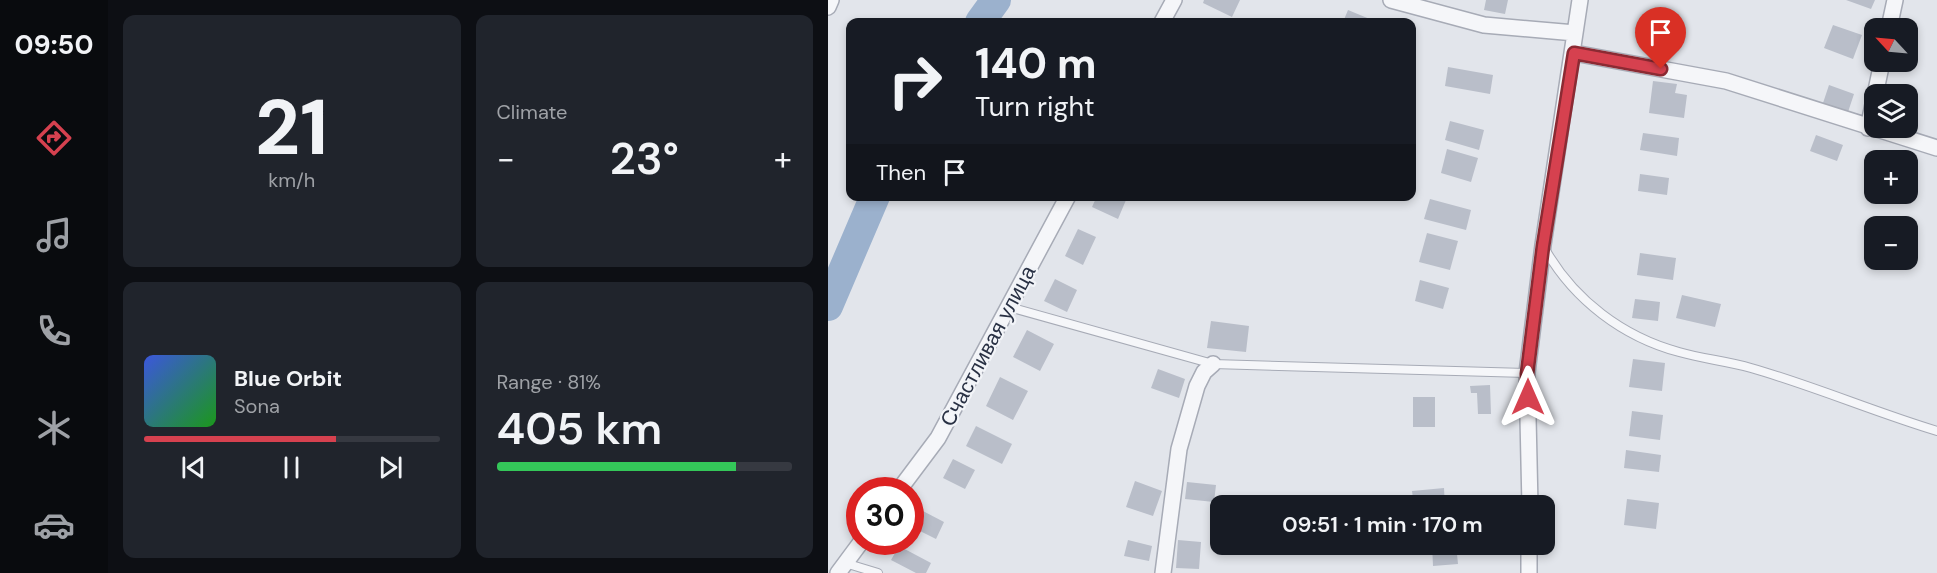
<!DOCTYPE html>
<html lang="en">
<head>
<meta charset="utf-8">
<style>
	body { margin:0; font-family:"DM Sans",sans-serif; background:#20242c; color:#f1f3f6; height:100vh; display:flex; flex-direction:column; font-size:22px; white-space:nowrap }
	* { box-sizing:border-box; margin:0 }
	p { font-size:20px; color:#9ea1a6 }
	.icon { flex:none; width:33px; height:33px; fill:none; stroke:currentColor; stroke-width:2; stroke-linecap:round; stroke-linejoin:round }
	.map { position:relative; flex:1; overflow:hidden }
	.side { display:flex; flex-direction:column; gap:15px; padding:15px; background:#0d0f14; width:720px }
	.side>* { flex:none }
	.guide { position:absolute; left:18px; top:18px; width:570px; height:183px; border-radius:12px; box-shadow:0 3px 9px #0003; background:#171b24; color:#f1f3f6; overflow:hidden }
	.needle { width:39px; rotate:296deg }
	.controls { position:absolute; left:1036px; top:18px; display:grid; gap:12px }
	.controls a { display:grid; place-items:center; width:54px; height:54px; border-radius:12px; background:#171b24; box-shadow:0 3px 9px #0003; font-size:30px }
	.speed { position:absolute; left:18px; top:477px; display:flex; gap:12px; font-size:30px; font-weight:700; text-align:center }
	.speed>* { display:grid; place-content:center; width:78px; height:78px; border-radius:50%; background:#171b24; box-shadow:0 3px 9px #0003; line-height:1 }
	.speed .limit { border:9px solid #d22; background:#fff; color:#111 }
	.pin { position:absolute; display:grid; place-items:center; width:51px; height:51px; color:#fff; margin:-62px -26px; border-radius:50% 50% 50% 0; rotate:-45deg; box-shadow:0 0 6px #0007 }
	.pin .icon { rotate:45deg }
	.me { position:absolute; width:66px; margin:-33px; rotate:0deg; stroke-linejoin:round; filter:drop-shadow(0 0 4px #0008) }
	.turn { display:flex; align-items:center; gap:21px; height:126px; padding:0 30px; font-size:27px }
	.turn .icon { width:78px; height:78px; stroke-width:2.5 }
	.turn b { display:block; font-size:42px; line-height:51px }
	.then { display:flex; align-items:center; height:57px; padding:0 30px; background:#0003; gap:12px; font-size:22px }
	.big { font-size:45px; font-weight:600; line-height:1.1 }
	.side .tile { flex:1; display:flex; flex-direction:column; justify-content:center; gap:9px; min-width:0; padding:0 21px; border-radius:12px; background:#20242c }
	.side .dial { align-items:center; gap:0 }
	.dial b { font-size:78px; line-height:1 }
	.song { display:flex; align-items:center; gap:18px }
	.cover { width:72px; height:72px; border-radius:9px; background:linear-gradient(135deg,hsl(230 70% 55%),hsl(120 70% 35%)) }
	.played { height:6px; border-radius:3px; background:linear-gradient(90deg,#d6414f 65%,#363941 65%) }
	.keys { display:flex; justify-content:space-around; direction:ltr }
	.heat { display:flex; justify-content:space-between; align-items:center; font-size:33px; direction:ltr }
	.charge { height:9px; border-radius:4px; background:linear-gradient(90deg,#34c759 81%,#363941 0) }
	.side .tiles { flex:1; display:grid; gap:15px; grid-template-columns:repeat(2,1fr) }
	.trip { position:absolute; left:382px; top:495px; width:345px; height:60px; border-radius:12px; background:#171b24; box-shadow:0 3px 9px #0003; font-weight:600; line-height:60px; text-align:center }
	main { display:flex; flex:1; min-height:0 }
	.tabs { display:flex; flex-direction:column; width:108px; justify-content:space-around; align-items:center; background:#090b0e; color:#9ea1a6 }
	.tabs .icon { width:42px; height:42px }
	.tabs .active { color:#d6414f }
	.tabs b { font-size:27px; color:#f1f3f6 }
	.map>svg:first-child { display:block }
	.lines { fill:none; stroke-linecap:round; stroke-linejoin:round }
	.river { stroke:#9bb1cd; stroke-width:30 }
	.building { fill:#b9bec9 }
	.service-casing { stroke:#a7abb6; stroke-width:10 }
	.minor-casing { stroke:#a7abb6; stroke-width:18 }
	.service { stroke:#f5f6f9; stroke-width:8 }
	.minor { stroke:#f5f6f9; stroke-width:15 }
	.route-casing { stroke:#8b2a33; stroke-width:15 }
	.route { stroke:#d6414f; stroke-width:10 }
	.labels { text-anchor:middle; stroke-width:4.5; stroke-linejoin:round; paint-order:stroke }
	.street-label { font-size:21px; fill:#293144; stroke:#f2f4f8 }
</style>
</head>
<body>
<main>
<nav class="tabs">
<b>09:50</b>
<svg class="icon active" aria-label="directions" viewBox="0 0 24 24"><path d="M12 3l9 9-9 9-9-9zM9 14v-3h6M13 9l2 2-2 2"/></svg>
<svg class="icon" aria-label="music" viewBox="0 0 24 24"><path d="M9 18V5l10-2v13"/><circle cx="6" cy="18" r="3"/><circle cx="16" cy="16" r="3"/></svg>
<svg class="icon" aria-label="phone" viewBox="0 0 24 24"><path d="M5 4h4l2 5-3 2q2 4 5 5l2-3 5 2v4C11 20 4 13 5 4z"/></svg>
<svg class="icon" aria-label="climate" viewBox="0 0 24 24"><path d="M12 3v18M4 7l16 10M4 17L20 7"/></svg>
<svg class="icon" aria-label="car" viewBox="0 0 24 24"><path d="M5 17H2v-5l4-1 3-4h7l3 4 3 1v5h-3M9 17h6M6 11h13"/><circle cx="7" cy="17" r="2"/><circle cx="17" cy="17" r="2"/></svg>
</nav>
<section class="side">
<div class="tiles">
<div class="tile dial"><b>21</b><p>km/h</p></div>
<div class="tile"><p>Climate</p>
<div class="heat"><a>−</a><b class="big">23°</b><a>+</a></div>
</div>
<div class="tile">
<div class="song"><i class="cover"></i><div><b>Blue Orbit</b><p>Sona</p></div></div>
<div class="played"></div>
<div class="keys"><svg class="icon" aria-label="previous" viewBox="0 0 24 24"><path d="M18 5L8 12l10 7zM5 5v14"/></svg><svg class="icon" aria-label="pause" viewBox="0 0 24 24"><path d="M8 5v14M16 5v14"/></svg><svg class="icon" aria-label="next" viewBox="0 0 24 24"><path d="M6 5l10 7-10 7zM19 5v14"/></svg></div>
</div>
<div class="tile"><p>Range · 81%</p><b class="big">405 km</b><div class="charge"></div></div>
</div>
</section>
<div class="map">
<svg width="1109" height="573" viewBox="0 0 1109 573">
	<rect width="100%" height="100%" fill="#e2e5eb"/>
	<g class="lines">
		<path class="river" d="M152,22L168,0
			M0,306L47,196"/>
	</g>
	<path class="building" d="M376,0H412L404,17L375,3Z
		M658,0H680L677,14L656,10Z
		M1018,0H1047L1043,9Z
		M520,10L549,22H515Z
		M830,20L853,23L848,52L826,49Z
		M1005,25L1034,35L1025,59L996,48Z
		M620,67L665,75L662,94L617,86Z
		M825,81L849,84L847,93L859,95L856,118L821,113Z
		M1001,85L1026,94L1020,112L995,103Z
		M622,121L656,130L651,150L617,140Z
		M815,133L851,138L849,156L812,150Z
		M988,135L1015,145L1009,161L982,151Z
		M619,149L650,158L643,182L613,173Z
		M812,174L841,178L839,195L810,191Z
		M269,196H291L298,200L290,219L264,207Z
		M602,199L643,210L638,230L596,219Z
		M250,229L268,237L255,265L237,256Z
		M599,233L630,241L622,270L591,262Z
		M812,253L848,258L845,280L809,275Z
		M227,279L249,290L239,312L216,301Z
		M592,280L621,288L615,309L587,301Z
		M854,295L893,304L887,327L848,318Z
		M807,299L832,302L830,321L804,318Z
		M383,321L421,326L418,352L379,348Z
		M199,330L226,344L212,371L185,357Z
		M805,359L837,363L834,391L801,387Z
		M330,369L357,379L351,398L323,388Z
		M172,377L200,391L185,420L158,406Z
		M662,385L663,414H650L649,393H643L642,386Z
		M585,397H607V427H585Z
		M804,411L835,415L832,440L801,436Z
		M148,426L184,444L174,464L138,446Z
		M798,450L833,455L831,472L796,468Z
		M125,459L147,470L137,489L115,478Z
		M307,481L334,491L325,516L298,507Z
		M359,482L388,485L386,502L357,499Z
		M616,488L617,506H586L584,491Z
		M799,499L831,503L828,529L796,525Z
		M93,510L116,522L108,539L84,527Z
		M300,540L324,546L321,561L296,556Z
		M350,540L373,542L371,569L348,568Z
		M604,544H628L630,564L605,566Z
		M71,546L103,563L98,573H88L63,560Z"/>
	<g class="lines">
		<defs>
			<path id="service" d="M717,249C746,300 795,337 851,352C875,359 899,361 923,368C986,386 1046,412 1109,431
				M181,307L385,364L699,373
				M17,563L50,573"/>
			<path id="minor" d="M563,0L656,25L747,33
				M0,7L3,0
				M334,22L346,0
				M1061,28L1067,0
				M746,53L898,81L1109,148
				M1040,128L1054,62
				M71,490L110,438L240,196
				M702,506L699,373L715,245L752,0
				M10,573L33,542
				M335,573L351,449L369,386L376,372L385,364
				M701,573V544"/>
		</defs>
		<use href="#service" class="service-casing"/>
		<use href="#minor" class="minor-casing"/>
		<use href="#service" class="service"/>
		<use href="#minor" class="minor"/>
	</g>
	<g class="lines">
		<defs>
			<path id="route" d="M700,397L699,374L715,246L746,53L833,69"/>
		</defs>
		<use href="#route" class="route-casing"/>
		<use href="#route" class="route"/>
	</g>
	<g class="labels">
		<g class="street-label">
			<text transform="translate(160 346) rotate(-62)" y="7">Счастливая улица</text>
		</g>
	</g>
</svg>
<div class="controls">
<a><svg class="needle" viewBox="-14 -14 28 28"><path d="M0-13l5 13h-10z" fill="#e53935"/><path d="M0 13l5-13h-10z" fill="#9ea1a6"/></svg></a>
<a><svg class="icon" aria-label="layers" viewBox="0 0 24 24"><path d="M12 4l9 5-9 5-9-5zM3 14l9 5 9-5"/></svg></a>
<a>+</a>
<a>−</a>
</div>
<div class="speed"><div class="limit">30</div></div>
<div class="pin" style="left:833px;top:69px;background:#d93025"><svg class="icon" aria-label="arrive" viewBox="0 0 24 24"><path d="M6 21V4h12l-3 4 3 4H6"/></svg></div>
<svg class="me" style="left:700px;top:397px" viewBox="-20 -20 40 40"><path d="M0-17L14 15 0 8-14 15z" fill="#d6414f" stroke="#fff" stroke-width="4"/></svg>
<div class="trip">09:51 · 1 min · 170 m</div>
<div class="guide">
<div class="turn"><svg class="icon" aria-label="right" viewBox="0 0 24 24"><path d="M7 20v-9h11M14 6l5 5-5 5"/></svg><div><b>140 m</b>Turn right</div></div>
<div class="then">Then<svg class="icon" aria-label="arrive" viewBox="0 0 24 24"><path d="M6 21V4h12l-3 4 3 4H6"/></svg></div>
</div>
</div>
</main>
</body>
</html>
